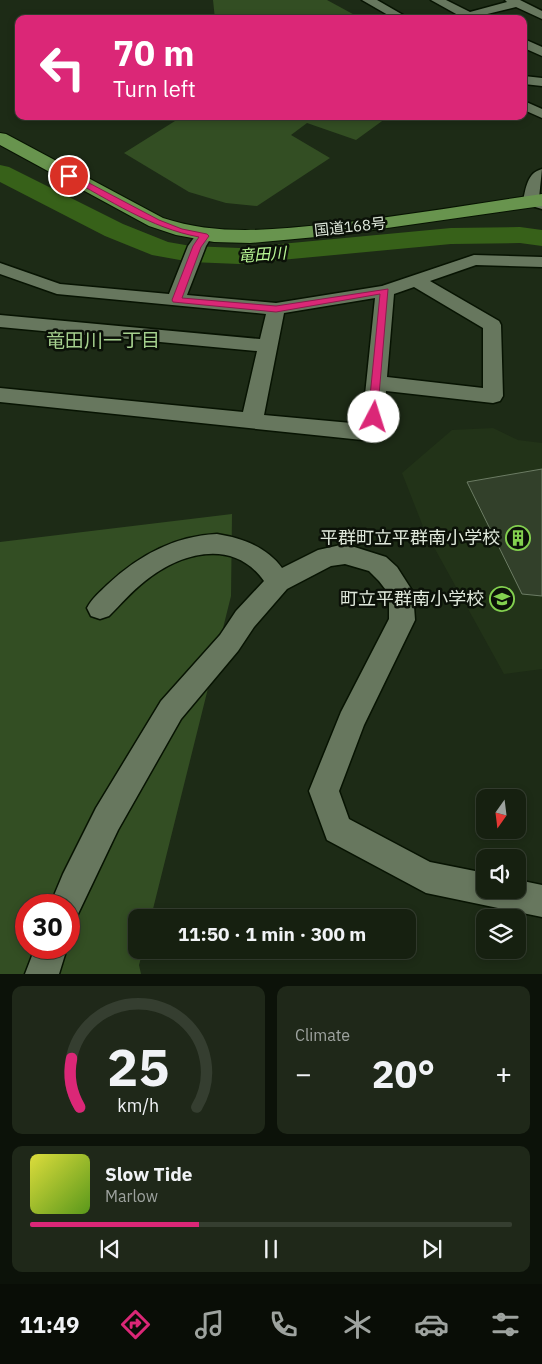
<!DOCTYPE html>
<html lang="en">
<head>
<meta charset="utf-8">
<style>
	body { margin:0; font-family:"IBM Plex Sans","Noto Sans JP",sans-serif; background:#1f2819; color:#f1f3f6; height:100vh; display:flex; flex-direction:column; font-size:19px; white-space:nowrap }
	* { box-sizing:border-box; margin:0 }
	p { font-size:16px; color:#9ea39f }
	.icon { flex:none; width:28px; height:28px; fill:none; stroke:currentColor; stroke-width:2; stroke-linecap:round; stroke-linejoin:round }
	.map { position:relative; height:974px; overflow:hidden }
	.sheet { display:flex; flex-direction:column; gap:12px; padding:12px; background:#0c1209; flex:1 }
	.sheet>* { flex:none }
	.banner { position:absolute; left:15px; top:15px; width:512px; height:105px; border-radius:10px; box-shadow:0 2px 8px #0003,0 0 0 1px #353e30; background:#db2777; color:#fff; overflow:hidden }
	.needle { width:32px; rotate:194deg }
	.tools { position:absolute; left:476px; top:789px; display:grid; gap:10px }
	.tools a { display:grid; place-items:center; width:50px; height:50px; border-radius:10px; background:#162010; box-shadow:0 2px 8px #0003,0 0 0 1px #353e30; font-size:25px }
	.speed { position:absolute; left:15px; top:894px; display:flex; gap:10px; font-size:25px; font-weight:700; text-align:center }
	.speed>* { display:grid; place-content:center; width:65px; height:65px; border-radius:50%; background:#162010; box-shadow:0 2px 8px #0003,0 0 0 1px #353e30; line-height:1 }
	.speed .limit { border:8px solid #d22; background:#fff; color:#111 }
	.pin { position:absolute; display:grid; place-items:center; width:42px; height:42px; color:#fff; margin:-21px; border:2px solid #fff; border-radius:50%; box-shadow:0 1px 5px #0007 }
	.me { position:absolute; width:55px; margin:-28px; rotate:5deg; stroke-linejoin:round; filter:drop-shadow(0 0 4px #0008) }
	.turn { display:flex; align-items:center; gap:18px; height:105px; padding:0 15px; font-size:22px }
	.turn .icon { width:65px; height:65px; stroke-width:2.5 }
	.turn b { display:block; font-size:35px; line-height:42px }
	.big { font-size:38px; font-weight:800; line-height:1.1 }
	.sheet .card { flex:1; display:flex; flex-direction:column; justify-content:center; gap:8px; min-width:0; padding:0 18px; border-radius:10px; background:#1f2819 }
	.sheet .dial { align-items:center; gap:0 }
	.dial svg { height:130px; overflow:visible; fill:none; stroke:#353e30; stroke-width:7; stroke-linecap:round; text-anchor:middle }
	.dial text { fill:#f1f3f6; stroke:none }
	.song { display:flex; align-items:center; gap:15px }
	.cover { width:60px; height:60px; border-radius:8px; background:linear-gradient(135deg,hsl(60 70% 55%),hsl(90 70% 35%)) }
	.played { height:5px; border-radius:2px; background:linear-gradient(90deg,#db2777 35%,#353e30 35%) }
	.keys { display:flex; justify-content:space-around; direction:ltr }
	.heat { display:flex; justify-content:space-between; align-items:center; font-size:28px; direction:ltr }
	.sheet .tiles { flex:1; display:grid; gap:12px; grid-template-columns:1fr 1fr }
	.card:last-child { grid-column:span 2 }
	.trip { position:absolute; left:128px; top:909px; width:288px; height:50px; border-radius:10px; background:#162010; box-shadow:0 2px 8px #0003,0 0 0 1px #353e30; font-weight:800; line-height:50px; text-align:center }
	.tabs { display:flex; height:80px; justify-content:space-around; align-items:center; background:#090d06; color:#9ea39f }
	.tabs .icon { width:35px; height:35px }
	.tabs .active { color:#db2777 }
	.tabs b { font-size:22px; color:#f1f3f6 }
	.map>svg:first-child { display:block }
	.built { fill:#223318 }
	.green { fill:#334e23; fill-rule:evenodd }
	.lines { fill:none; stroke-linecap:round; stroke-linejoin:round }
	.river { fill:#376119; fill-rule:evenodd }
	.building { fill:#32402a; stroke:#6c7c64 }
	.street-casing { stroke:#071302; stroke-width:3 }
	.highway-casing { stroke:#071302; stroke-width:2 }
	.street { fill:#67775e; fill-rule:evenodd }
	.highway { fill:#68944e; fill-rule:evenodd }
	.route { fill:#db2777; stroke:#8e194d }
	.labels { text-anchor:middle; stroke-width:5; stroke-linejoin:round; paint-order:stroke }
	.far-street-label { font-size:15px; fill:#dfe8db; stroke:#0b1108 }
	.far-water-label { font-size:16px; font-style:italic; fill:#b9f795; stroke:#0b1108 }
	.poi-label { font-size:18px; fill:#dfe8db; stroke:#0b1108; text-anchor:end }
	.neighbourhood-label { font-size:19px; fill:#a5d08e; stroke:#0b1108 }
</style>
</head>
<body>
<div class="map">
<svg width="542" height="974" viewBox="0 0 542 974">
	<rect width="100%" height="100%" fill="#1d2b16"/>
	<path class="built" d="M493,428L518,440L542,443V669L504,674L424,529L402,473L452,430Z"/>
	<path class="green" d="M213,0H327L362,19H215Z
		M183,116H389L356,140L307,123L291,135L330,158L257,206L226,203L189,192L124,153Z
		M232,514L231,596L151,917L136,918V950H143L139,965L141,974H0V542ZM26,905H69V948H26Z"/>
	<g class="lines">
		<path class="river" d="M0,165L9,167L123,224L168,242L191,246L239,248L451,228L520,227L542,230V246L520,243L451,244L239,264L191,262L152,255L105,236L0,182Z"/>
	</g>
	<path class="building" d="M542,469V596L522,594L467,482Z"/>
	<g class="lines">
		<defs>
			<path id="street" d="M362,0H377L410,19H395Z
				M431,0H446L470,12L507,2L505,0H520L542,11V19L516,7L479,16V19H449L458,15Z
				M524,39L542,47V56L524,48Z
				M524,76L542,78V86L524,84Z
				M524,101L542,109V118L524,110Z
				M542,169L539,198L542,199V209L525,204L523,201C526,188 527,173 542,169Z
				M204,231L210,232L212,236L206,246L187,295L276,303L382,286L474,255L542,257V267L476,265L430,281L499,321L501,325L503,396L500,401L493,403L386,391L383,433L380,438L372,441L0,402V388L243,412L257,351L0,327V315L260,339L266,314L57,294L0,274V263L60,284L169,294L188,246L198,232ZM414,287L483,328V388L387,377L394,294ZM375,298L362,424L264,415L284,313Z
				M217,534C242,538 267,547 282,568L318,550L345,544L386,557L397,567L413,592L415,620L364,725L339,791L349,819L430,862L485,873V890H518V880L542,885V917L426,893L327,840L309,791L341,712L389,619V594L379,581L369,571L345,564L331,566L287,589L254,627L238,651L181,719L118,830L77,916L69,920V905H50L63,874L96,808L161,701L220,635L236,611L264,581C233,537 180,553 145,581C132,591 121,604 109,616L100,619L91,616L87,608C92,598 100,592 107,585C138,556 174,536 217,534Z
				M35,948H67L59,974H25Z"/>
			<path id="highway" d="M0,133L6,134L163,218C218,236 272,230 328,224C400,217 471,204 542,194V206L338,235L250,243L214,242L176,235L149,226L0,145Z"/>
		</defs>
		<use href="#street" class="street-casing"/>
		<use href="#highway" class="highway-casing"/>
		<use href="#street" class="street"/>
		<use href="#highway" class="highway"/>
	</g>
	<path class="route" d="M67,174H72L159,220L182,229L207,234L209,236L201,247L182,298L276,306L388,289L377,419H370L368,417L380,294L276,312L173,302L172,300L193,246L199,237C151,228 109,200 67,177Z"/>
	<defs>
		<symbol id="building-ring" viewBox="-11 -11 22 22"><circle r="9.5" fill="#0b1108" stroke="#83d04f" stroke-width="1.5"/><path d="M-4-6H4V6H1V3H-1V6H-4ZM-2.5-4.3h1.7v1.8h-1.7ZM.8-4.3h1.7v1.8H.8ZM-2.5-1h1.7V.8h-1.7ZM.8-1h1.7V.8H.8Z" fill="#83d04f"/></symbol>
		<symbol id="school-ring" viewBox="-11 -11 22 22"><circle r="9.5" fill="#0b1108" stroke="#83d04f" stroke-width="1.5"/><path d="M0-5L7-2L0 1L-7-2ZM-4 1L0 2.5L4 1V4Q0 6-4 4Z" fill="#83d04f"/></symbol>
	</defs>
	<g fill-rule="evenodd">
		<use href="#building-ring" x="504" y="524" width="28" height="28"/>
		<use href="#school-ring" x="488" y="585" width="28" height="28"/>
	</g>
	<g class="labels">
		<g class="far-street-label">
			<text transform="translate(350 227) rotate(-6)" y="5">国道168号</text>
		</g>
		<g class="far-water-label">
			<text transform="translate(262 254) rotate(-4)" y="6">竜田川</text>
		</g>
		<g class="poi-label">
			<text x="500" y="544">平群町立平群南小学校</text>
			<text x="484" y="605">町立平群南小学校</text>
		</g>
		<g class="neighbourhood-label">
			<text x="103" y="347">竜田川一丁目</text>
		</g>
	</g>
</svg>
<div class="tools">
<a><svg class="needle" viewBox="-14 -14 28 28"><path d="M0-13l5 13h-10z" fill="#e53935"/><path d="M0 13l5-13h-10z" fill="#9ea39f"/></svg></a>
<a><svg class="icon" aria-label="sound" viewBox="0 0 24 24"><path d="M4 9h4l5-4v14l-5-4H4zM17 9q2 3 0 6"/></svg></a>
<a><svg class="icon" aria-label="layers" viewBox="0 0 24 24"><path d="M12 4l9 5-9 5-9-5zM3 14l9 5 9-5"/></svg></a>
</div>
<div class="speed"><div class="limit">30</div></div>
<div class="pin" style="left:69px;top:176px;background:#d93025"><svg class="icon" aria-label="arrive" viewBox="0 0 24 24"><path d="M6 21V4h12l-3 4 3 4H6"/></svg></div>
<svg class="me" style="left:374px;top:417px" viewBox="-20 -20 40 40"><circle r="19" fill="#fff"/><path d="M0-13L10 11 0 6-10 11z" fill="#db2777"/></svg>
<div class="trip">11:50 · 1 min · 300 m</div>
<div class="banner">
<div class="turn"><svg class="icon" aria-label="left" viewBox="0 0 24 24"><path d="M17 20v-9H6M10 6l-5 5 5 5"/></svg><div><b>70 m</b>Turn left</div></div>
</div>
</div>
<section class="sheet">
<div class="tiles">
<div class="card dial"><svg viewBox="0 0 100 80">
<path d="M14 69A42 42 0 1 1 86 69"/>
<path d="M14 69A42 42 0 0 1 9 39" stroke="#db2777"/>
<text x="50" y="56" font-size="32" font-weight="700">25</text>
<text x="50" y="72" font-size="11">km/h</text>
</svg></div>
<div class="card"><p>Climate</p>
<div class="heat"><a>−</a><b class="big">20°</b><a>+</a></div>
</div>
<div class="card">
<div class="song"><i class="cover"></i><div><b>Slow Tide</b><p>Marlow</p></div></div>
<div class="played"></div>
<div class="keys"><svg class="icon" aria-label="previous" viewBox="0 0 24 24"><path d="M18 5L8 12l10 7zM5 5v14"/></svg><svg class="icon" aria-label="pause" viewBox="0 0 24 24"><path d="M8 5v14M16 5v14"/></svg><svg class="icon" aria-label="next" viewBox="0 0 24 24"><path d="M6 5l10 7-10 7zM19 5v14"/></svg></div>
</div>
</div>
</section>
<nav class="tabs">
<b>11:49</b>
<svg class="icon active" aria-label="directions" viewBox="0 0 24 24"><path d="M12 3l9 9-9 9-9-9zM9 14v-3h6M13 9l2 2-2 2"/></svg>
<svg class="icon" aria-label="music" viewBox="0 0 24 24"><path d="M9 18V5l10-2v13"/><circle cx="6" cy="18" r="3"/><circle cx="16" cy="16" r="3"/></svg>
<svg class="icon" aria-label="phone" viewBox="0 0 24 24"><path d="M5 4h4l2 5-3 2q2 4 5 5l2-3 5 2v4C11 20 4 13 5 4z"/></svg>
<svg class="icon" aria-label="climate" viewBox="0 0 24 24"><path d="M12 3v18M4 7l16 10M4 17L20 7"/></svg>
<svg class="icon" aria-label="car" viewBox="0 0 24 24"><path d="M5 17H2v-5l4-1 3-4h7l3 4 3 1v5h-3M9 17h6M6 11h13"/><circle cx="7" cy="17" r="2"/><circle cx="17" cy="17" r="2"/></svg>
<svg class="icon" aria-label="filters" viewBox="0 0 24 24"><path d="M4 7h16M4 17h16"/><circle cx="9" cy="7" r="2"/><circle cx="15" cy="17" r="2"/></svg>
</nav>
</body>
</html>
